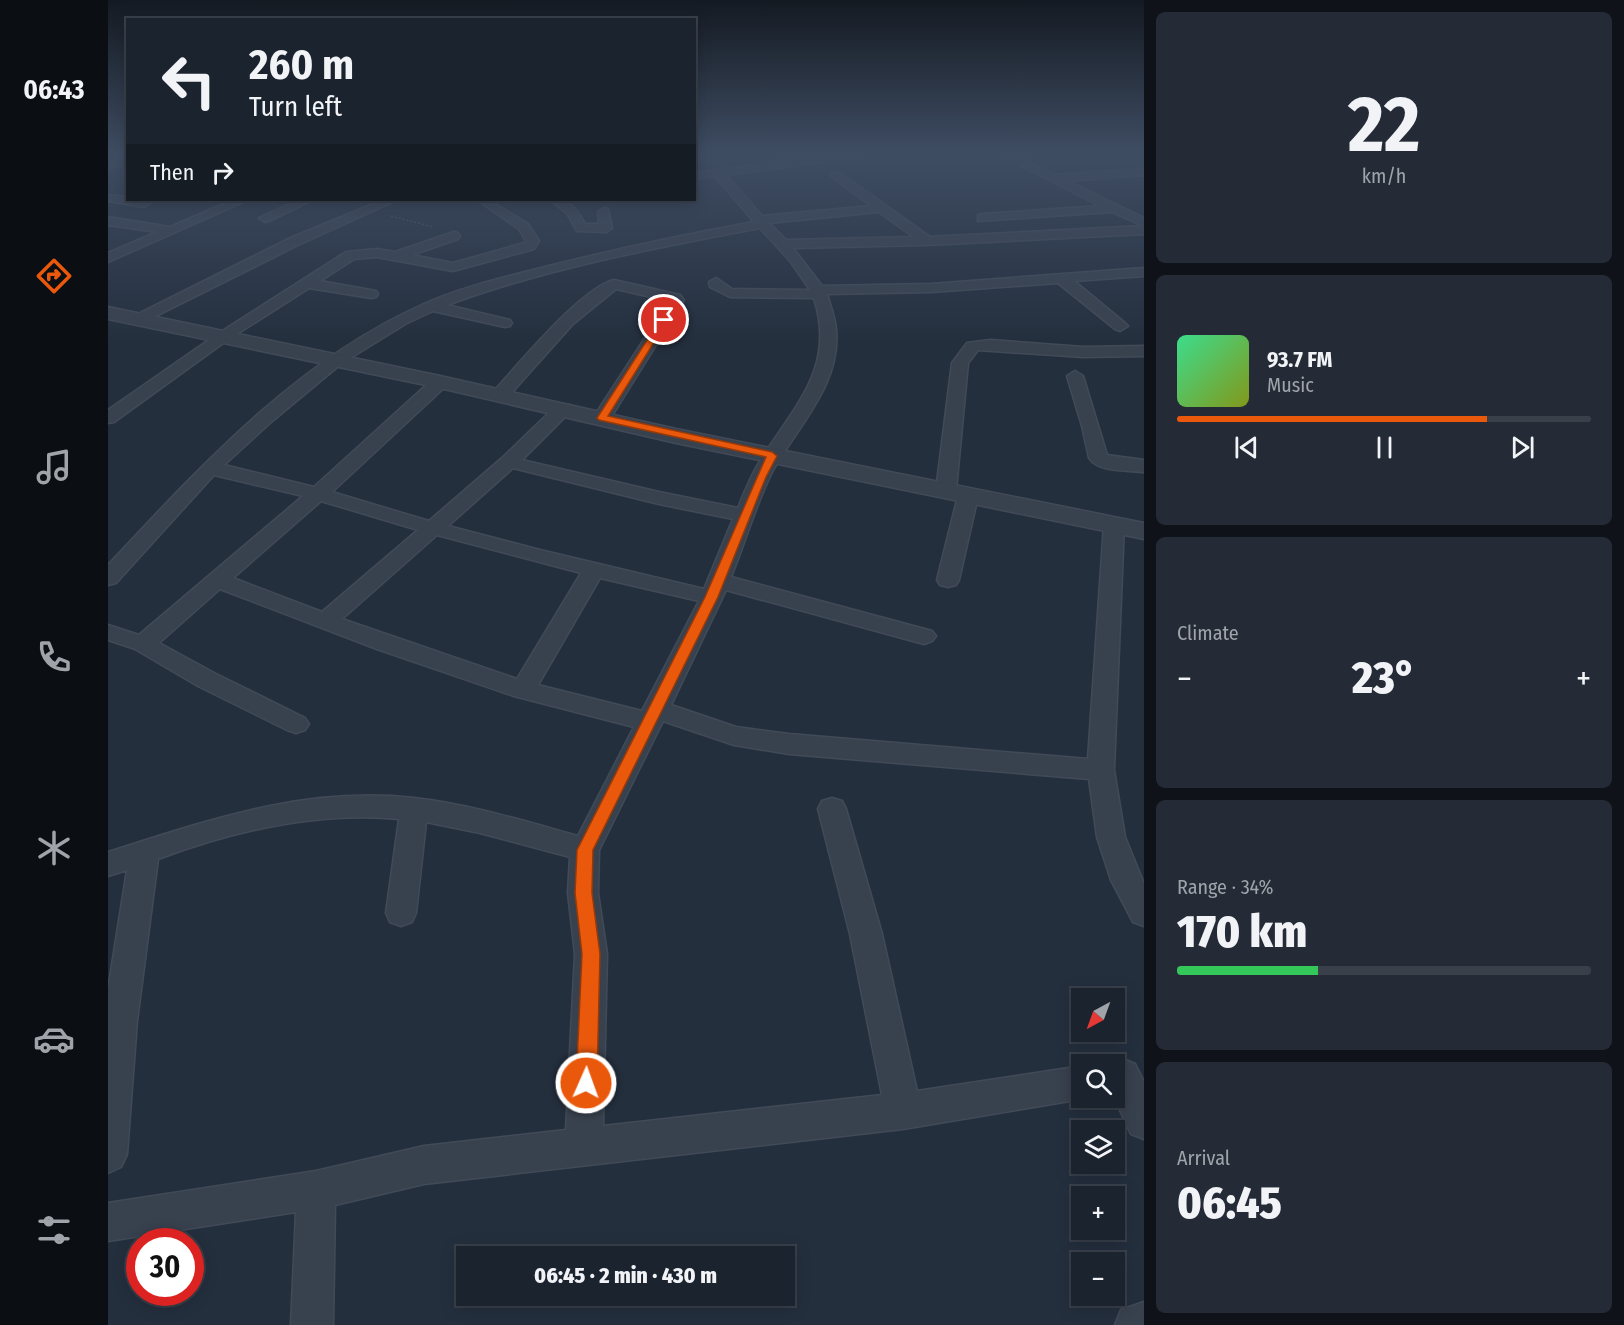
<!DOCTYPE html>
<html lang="en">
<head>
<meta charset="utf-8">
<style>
	body { margin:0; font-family:"Fira Sans Condensed",sans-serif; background:#242b36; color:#f1f3f6; height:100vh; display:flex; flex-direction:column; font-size:22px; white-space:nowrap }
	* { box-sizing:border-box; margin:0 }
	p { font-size:20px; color:#a0a4aa }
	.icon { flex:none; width:33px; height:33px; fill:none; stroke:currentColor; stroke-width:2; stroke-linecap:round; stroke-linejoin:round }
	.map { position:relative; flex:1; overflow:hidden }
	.sheet { display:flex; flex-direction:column; gap:12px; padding:12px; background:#0f1319; width:480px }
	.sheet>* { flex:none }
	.hud { position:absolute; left:18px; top:18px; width:570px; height:183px; border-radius:0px; box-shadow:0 3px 15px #0003,0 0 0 2px #39404a; background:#1b232e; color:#f1f3f6; overflow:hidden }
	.needle { width:39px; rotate:221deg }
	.fabs { position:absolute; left:963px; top:988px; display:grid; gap:12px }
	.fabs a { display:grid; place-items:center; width:54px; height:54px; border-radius:0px; background:#1b232e; box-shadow:0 3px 15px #0003,0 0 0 2px #39404a; font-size:30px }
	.speed { position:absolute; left:18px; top:1228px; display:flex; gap:12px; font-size:30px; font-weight:700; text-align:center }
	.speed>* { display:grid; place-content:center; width:78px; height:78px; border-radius:50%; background:#1b232e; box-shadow:0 3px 15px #0003,0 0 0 2px #39404a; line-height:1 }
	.speed .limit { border:9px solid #d22; background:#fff; color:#111 }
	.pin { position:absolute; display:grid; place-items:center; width:51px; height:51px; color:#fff; margin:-26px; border:3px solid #fff; border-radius:50%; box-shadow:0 2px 6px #0007 }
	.me { position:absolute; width:66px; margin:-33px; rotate:2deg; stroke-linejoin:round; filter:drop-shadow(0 0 4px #0008) }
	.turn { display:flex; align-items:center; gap:21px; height:126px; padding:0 24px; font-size:27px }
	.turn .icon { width:78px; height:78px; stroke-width:2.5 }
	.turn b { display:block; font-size:42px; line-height:51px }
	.then { display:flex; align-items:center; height:57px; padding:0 24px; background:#0003; gap:12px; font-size:22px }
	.big { font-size:45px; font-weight:800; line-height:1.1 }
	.sheet .card { flex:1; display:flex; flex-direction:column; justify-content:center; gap:9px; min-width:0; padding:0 21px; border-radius:9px; background:#242b36 }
	.sheet .dial { align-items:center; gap:0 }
	.dial b { font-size:78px; line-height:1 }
	.song { display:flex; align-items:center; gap:18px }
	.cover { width:72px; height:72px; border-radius:9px; background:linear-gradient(135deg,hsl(150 70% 55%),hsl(70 70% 35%)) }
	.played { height:6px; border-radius:3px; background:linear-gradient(90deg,#ea580c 75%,#39404a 75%) }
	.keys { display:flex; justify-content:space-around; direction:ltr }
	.heat { display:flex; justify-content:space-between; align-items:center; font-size:33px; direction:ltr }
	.charge { height:9px; border-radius:4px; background:linear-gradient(90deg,#34c759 34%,#39404a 0) }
	.trip { position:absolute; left:348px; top:1246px; width:339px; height:60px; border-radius:0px; background:#1b232e; box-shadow:0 3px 15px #0003,0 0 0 2px #39404a; font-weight:800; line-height:60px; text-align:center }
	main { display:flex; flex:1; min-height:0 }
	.tab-bar { display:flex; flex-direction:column; width:108px; justify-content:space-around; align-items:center; background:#0b0e12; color:#a0a4aa }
	.tab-bar .icon { width:42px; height:42px }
	.tab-bar .current { color:#ea580c }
	.tab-bar b { font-size:27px; color:#f1f3f6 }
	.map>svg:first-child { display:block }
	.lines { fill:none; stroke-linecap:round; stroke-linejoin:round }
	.minor-casing { stroke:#414a57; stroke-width:3 }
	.tertiary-casing { stroke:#414a57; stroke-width:3 }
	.path { stroke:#3f5557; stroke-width:1.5; stroke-dasharray:2 2; stroke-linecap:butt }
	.minor { fill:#38414e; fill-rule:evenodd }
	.tertiary { fill:#38414e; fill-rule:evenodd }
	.route { fill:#ea580c; stroke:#983908; stroke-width:1.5 }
</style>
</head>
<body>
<main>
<nav class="tab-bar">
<b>06:43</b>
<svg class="icon current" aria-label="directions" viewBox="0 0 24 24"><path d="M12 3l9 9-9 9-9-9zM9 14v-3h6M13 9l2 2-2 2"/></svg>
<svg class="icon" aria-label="music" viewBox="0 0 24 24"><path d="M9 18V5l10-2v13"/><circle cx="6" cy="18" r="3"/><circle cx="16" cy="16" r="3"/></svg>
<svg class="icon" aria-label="phone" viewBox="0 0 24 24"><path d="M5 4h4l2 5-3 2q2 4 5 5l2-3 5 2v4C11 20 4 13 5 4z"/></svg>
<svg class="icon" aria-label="climate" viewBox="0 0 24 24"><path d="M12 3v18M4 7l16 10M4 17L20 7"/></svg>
<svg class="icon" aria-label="car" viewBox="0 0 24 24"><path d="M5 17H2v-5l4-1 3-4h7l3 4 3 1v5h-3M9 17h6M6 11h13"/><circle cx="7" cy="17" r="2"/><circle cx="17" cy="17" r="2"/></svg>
<svg class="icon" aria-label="filters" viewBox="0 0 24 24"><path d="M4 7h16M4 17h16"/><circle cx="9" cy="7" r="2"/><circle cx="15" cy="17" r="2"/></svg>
</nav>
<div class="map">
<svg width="1036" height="1325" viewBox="0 0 1036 1325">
	<rect width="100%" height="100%" fill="#242f3e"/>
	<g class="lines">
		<defs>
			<path id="minor" d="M720,155H749L744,158L618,175L654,216L763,206L722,175L724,173H732L822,237L1035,226L1004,212L870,221V215L874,214L992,206L893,155H906L947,175L1036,169V175L959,181L1036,218V234L819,245L685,248L714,286L823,284L1036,268V276L966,281L1017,323L1020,326L1012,331L1007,329L950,283L823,292L719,294C722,305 727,317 728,329C734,385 687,429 663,474C647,507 637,543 623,577L824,631L828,636L824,641L816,644L618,590L563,705L628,727L681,734L980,759L996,525L999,521H1013L1016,525L1006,770L1017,837L1036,884V926L1025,922L1003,880L989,837L981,779L681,754L626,745L555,721L491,850L490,893L499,954L495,1126L774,1095L742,934L710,809L714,801L724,798L734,801L738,809L774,934L809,1091L974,1066V1098H980L795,1129L316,1184L227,1205L225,1325H183L188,1212L0,1241V1203L208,1171L316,1146L458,1130L467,954L460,893L462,857L372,833L318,822L308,913L304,922L293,926L282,922L278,913L291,819C210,811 125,831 50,859L29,1021L19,1154L13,1167L0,1173V990L19,870L0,876V852C102,820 196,786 306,798C361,804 416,821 470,836L526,727L406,696L269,649L112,589L51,643L108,674L197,718L201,724L197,730L188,733L179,730L90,686L27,649L0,640V625L31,635L195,496L106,475L8,583L0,585V565C93,466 189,360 316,304C354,287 394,278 433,268C504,250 574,235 646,222L607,176L586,179V173ZM771,212L806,237L678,240L661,223ZM652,228L682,261L702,290L624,289L608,278L601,282L602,287L622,297L706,298C728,367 688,404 654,458C644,473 637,490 630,508L551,492L414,460L461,413L464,409L461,405H449L394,458L321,521L224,492L338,386L340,382L332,377L326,378L206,487L116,465L163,422L234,363L299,323L325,311L397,327L402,326L404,323L402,320L339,305C439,268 547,248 652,228ZM405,468L551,504L625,519L596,589L432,550L340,526ZM213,501L310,530L214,612L125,578ZM329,535L473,573L409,679L234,619ZM492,578L591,601L534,711L430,685Z
				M20,156V163L0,169V162Z
				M0,195L20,197V200H36L42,203L36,207L0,201Z
				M125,200H140L0,262V253L49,232L0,225V217L62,227Z
				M190,200H205L161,221L157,222L151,218Z
				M275,200L287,201L190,245L36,322H26L24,319L26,316L180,239Z
				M369,200H381L420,224L431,241L426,249L345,271L269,257L246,259L212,281L268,291L270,294L268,297L263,298L201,288L118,341L6,422L0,423V410L108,335L238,252L269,249L287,252L346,232L350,233L352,236L350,239L304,255L345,263L416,243L418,241L411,229Z
				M442,200C461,198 469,209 477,224H491L490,212L496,208L500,209L504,228L498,232L469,231L459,213Z
				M506,280L572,295L576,300L500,422H488L485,418L561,301L508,289L465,324L397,400H385L383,396L385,392C410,365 473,288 506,280Z
				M882,340L975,347L1036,346V356L975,357L870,350L860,363L848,490L845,494H831L828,490L844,363L859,343Z
				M967,371L975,376L999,455L1036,460V472C1020,470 991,473 981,458L974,426L959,376Z
				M860,490L867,492L870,496L851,580L848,585L840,587L832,585L829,580L850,496L853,492Z
				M1015,1059L1027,1064L1036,1082V1139L1023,1134L1006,1097V1065H1002Z
				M1036,1302V1325H1007L1013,1310Z"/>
			<path id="tertiary" d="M0,307L332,376L568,429L1036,523V539L568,443L332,388L0,319Z"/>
		</defs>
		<use href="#minor" class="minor-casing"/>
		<use href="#tertiary" class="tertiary-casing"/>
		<path class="path" d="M283,216L325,227"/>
		<use href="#minor" class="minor"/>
		<use href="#tertiary" class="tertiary"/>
	</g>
	<linearGradient id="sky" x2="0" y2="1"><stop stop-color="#141a22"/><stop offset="0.45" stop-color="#3f4d63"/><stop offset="1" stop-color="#3f4d63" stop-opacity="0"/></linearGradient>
	<rect width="1036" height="341" fill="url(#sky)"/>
	<path class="route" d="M556,317L560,320L500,416L664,452L669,456L658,477L610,597L485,850L484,893L492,954L489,1083L486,1090L478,1093L471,1090L468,1083L474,954L467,893L469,850L597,597L658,457L491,420L489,418L552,320Z"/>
</svg>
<div class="fabs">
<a><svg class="needle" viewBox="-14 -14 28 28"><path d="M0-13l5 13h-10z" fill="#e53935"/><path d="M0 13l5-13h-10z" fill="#a0a4aa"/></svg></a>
<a><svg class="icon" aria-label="search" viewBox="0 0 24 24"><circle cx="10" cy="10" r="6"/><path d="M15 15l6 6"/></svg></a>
<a><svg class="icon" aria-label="layers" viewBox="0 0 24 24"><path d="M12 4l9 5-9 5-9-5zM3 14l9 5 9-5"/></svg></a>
<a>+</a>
<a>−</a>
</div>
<div class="speed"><div class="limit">30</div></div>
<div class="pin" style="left:556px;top:320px;background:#d93025"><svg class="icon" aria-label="arrive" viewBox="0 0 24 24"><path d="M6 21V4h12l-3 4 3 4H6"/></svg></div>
<svg class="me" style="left:478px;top:1083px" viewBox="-20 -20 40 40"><circle r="17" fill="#ea580c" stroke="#fff" stroke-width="3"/><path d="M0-11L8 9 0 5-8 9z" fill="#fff"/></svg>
<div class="trip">06:45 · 2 min · 430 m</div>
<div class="hud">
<div class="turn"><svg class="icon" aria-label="left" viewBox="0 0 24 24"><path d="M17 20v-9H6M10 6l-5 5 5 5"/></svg><div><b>260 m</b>Turn left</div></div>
<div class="then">Then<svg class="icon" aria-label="right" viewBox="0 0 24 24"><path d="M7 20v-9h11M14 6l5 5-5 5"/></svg></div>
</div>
</div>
<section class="sheet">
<div class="card dial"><b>22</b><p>km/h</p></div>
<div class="card">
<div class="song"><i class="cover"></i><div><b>93.7 FM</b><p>Music</p></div></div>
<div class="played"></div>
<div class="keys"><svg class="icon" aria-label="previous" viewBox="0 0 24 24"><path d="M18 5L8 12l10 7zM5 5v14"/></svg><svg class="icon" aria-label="pause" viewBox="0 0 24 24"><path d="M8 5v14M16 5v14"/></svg><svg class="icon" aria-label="next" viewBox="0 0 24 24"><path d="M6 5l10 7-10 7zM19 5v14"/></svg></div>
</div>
<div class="card"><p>Climate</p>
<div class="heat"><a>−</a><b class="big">23°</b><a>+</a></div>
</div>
<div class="card"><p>Range · 34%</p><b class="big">170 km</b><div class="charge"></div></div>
<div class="card"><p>Arrival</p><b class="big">06:45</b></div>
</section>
</main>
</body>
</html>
